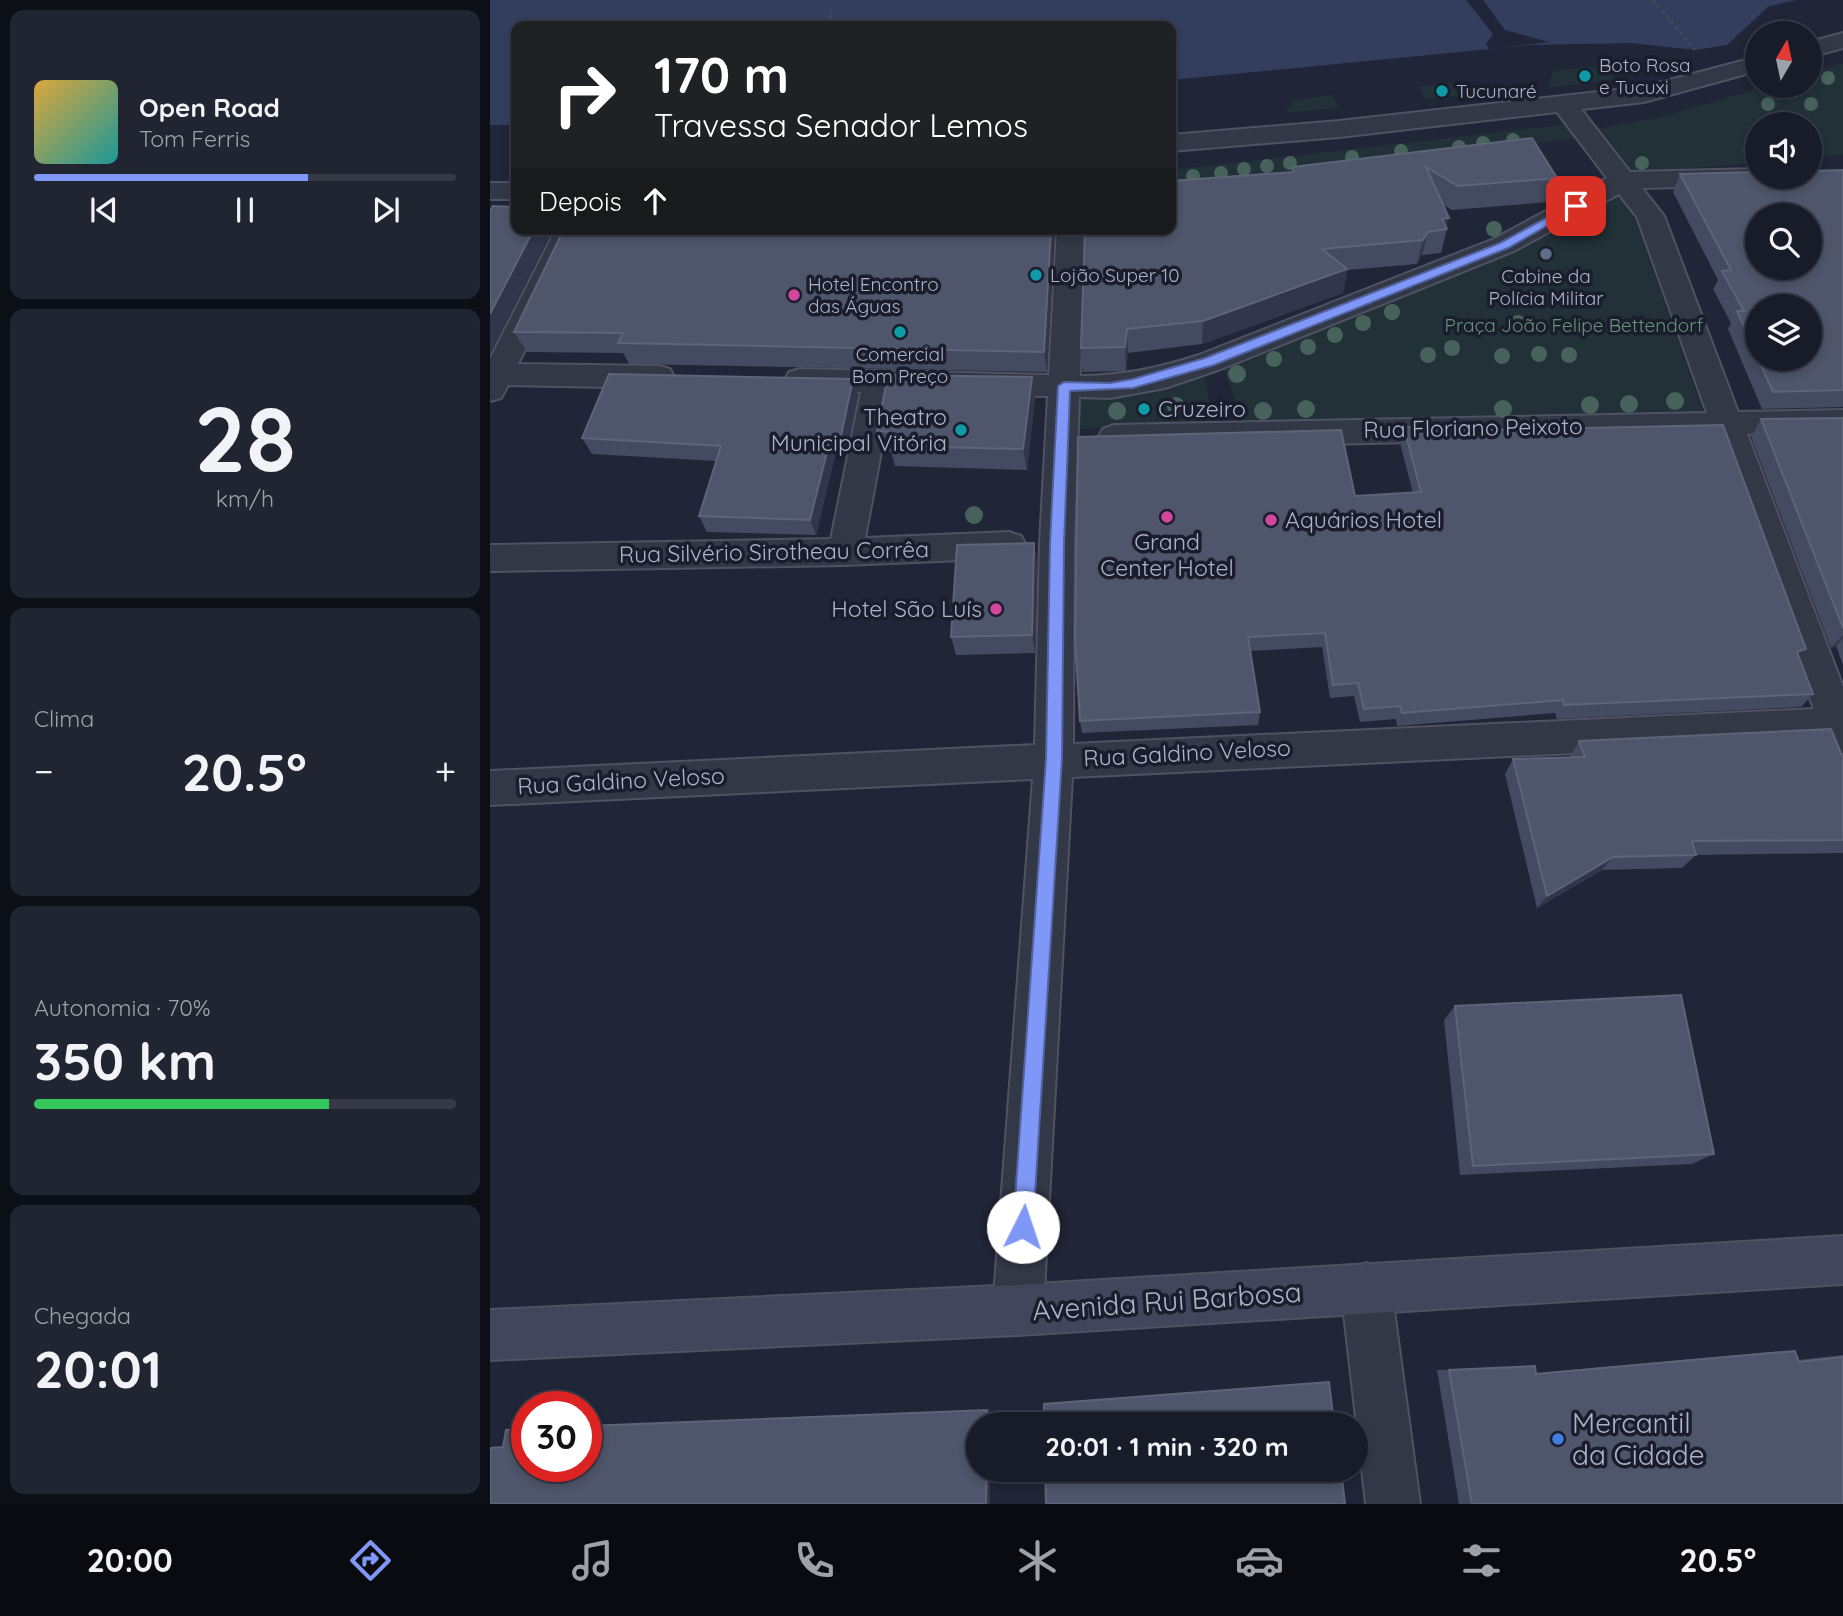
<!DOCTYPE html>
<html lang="pt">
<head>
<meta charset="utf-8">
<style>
	body { margin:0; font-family:Quicksand,sans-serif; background:#212531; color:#f1f3f6; height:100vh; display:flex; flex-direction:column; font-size:26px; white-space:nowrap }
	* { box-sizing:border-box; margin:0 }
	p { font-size:23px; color:#9fa1a8 }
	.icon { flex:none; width:38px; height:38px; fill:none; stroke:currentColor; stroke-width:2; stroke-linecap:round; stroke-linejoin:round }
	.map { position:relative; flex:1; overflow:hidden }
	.sheet { display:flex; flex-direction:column; gap:10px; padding:10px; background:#0d0f17; width:490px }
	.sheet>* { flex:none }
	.banner { position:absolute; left:21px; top:21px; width:665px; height:214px; border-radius:14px; box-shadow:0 4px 10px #0003,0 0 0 2px #363a46; background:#202124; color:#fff; overflow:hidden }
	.needle { width:46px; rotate:9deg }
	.fabs { position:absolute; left:1255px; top:21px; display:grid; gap:14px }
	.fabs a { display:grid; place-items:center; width:77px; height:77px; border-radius:50%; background:#181c29; box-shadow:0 4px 10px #0003,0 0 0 2px #363a46; font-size:35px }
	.speed { position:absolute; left:21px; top:1391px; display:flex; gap:14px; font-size:35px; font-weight:700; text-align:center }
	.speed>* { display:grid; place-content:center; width:91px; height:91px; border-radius:50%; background:#181c29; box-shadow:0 4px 10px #0003,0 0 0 2px #363a46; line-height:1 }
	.speed .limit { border:10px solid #d22; background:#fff; color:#111 }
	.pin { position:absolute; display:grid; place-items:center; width:60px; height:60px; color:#fff; margin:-30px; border-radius:14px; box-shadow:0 4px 10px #0006 }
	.me { position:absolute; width:77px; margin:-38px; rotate:4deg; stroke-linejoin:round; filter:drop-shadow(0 0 5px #0008) }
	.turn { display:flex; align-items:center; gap:24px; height:147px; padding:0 28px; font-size:32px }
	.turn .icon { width:91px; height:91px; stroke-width:2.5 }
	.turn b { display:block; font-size:49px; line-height:60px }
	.then { display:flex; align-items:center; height:66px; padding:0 28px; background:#0003; gap:14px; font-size:26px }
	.big { font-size:52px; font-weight:700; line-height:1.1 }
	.sheet .widget { flex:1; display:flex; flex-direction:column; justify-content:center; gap:10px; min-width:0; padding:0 24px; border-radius:14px; background:#212531 }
	.sheet .dial { align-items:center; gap:0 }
	.dial b { font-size:91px; line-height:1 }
	.song { display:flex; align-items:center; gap:21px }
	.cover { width:84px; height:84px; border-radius:10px; background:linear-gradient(135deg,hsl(40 70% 55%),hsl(180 70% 35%)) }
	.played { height:7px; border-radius:4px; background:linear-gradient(90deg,#7f98f7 65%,#363a46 65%) }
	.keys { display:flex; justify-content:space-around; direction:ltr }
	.heat { display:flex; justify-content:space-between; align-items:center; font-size:38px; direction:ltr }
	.charge { height:10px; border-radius:5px; background:linear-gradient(90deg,#34c759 70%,#363a46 0) }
	.trip { position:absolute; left:476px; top:1412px; width:402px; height:70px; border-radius:35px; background:#181c29; box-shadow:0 4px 10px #0003,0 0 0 2px #363a46; font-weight:700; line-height:70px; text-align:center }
	.menu { display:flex; height:112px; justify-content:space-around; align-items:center; background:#0a0b10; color:#9fa1a8 }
	.menu .icon { width:49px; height:49px }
	.menu .active { color:#7f98f7 }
	.menu b { font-size:32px; color:#f1f3f6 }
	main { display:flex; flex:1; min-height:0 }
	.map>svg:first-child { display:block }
	.green { fill:#223138 }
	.water { fill:#333d5e }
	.pier { fill:#202537 }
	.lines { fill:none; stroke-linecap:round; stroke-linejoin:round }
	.minor-casing { stroke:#4e5262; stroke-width:4 }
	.tertiary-casing { stroke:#4e5262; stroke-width:4 }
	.secondary-casing { stroke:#4e5262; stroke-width:4 }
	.path { stroke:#3f4e55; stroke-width:2.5; stroke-dasharray:3.5 3.5; stroke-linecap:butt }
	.minor { fill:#333847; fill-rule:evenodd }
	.tertiary { fill:#333847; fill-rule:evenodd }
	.secondary { fill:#41465a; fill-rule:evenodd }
	.tree { fill:#46625b }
	.wall { fill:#444a5f; fill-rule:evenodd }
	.shaded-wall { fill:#31364a }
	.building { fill:#4f556a; stroke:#5e6478; stroke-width:2; fill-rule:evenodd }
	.route { fill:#7f98f7; stroke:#5363a1; stroke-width:2 }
	.culture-dot { fill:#0f9aa8; stroke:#191d2c; stroke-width:2.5 }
	.service-dot { fill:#5c6f8a; stroke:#191d2c; stroke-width:2.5 }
	.hotel-dot { fill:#d1479c; stroke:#191d2c; stroke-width:2.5 }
	.shop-dot { fill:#3f7fe0; stroke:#191d2c; stroke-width:2.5 }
	.labels { text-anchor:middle; stroke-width:7; stroke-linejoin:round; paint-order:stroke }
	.far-poi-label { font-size:19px; fill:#adb2c4; stroke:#191d2c; text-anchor:start }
	.far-park-label { font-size:19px; fill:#659478; stroke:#191d2c }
	.poi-label { font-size:23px; fill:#adb2c4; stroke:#191d2c; text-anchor:start }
	.street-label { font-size:23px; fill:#adb2c4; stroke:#191d2c }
	.near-street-label { font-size:28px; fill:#adb2c4; stroke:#191d2c }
	.near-poi-label { font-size:28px; fill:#adb2c4; stroke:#191d2c; text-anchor:start }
</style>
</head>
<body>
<main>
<section class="sheet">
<div class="widget">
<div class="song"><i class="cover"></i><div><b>Open Road</b><p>Tom Ferris</p></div></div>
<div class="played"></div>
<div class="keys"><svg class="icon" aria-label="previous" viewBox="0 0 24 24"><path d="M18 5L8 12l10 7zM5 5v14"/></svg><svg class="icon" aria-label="pause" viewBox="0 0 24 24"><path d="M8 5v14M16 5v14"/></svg><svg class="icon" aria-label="next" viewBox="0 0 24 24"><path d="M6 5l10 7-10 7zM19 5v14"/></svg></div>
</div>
<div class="widget dial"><b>28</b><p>km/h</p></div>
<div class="widget"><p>Clima</p>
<div class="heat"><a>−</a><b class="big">20.5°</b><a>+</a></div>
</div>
<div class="widget"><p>Autonomia · 70%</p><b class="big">350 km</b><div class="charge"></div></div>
<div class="widget"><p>Chegada</p><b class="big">20:01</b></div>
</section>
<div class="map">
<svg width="1353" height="1504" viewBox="0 0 1353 1504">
	<rect width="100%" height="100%" fill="#202537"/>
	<path class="green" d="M1353,63V155L1320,158V124H1267V163L1143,173L1109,128L1168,118L1277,86H1320V73Z
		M1115,65L1128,79L1059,88L1063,71Z
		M966,83L984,95L935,99L928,86Z
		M842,95L849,108L795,113L804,100Z
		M1080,124L1089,138L681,186V170Z
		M1129,193L1143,214L1214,414L753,424L733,366L840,327L1024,253Z
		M712,373L727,424L587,429L588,396Z"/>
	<path class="water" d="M0,0H1307L1279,6L1237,45L1205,50L1142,43L1041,45L681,80V26H26V125H0Z"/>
	<path class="pier" d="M976,0H993L1015,30L1059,42L999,49L996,44L1003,34Z"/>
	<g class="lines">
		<defs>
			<path id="minor" d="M1074,96L1083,99L1140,172L1267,169V177H1286L1282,183L1273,185L1152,188L1174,216L1248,412L1353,410V432L1257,434L1353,687V753L1339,749L1336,741L582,777L553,1310L546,1328L528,1335L510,1328L503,1310L543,779L0,805V771L545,745L550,543L558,396L402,393L375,538L519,532L531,536L536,545L531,554L519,558L355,565L0,571V545L341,539L371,392L299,388L295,380L299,372L310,369L559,375L567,229H595L590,376C632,376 670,368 709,355L1004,239L1117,178L1061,104L1065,99ZM1129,194L1147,217L1217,413L624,425L613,429L608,437L613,445L624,449L1225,435L1324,709L583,744L584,543L589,397L620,398L675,388L731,369L1024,251Z
				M66,229H94L28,364L169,366L180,369L184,377L180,385L169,388L18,385L11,398L0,401V359Z
				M876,1263L893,1271L901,1288L930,1504H876L851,1288L859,1271Z"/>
			<path id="tertiary" d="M1353,33V48L1320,57V42Z
				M1267,57V71L1154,102L849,137L681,151V135L849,121L1153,87Z
				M0,183H26V199H0Z"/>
			<path id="secondary" d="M1353,1236V1284L528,1335L0,1360V1310L528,1285Z"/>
		</defs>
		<use href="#minor" class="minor-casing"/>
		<use href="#tertiary" class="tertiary-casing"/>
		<use href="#secondary" class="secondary-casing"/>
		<path class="path" d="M1163,0L1205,50
			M338,26L342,9"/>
		<use href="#minor" class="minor"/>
		<use href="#tertiary" class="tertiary"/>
		<use href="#secondary" class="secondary"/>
	</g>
	<g class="tree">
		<circle cx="1338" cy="78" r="7"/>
		<circle cx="1278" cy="104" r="7"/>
		<circle cx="1321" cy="104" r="7"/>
		<circle cx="1023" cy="140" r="7"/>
		<circle cx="993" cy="143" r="7"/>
		<circle cx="969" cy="147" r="7"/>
		<circle cx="911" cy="151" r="7"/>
		<circle cx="862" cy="157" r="7"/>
		<circle cx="800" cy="163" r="7"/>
		<circle cx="1152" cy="163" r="7"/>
		<circle cx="777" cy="166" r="7"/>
		<circle cx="754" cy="169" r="7"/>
		<circle cx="731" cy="173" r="7"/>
		<circle cx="703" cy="176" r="7"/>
		<circle cx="1104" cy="219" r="8"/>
		<circle cx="1004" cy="229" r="8"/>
		<circle cx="902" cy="312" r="8"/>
		<circle cx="873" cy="323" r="8"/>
		<circle cx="1028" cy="323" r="8"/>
		<circle cx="845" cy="335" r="8"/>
		<circle cx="818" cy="347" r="8"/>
		<circle cx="962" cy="348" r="8"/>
		<circle cx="1049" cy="354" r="8"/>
		<circle cx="938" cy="355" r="8"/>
		<circle cx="1079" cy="355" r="8"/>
		<circle cx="1012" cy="356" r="8"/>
		<circle cx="784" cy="359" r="8"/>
		<circle cx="747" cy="374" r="9"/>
		<circle cx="1185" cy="401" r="9"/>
		<circle cx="1139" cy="404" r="9"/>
		<circle cx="1100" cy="405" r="9"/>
		<circle cx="686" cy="406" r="9"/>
		<circle cx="816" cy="409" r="9"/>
		<circle cx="1013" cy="409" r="9"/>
		<circle cx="627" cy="411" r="9"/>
		<circle cx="773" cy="411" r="9"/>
		<circle cx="484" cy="515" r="9"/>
	</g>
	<path class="wall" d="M1042,138L1067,178L1059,202L962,210L952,204L957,229L951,253L932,255L927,264L857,270L853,293L712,344L638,353L636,371L593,372L591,348L802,172V167Z
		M1353,170V407L1272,409L1238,329L1241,323L1223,289L1228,280L1183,192L1190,174ZM1267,306L1320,359H1267Z
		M564,229L557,372L139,364L133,353L37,352L24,332Z
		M542,377L545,398L537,470L405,466L401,452H394L387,431Z
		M363,379L368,396L356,452H346L326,535L217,532L209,516L226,461L102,454L92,438Z
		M1353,418V665L1346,646L1341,648L1261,437L1271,419Z
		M914,427L951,431L1309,657L1323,694L1311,707L1067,719L1065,713L907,726L906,719L870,722L864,696L840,698L832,647L760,651L770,712L768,725L592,733L590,721L865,496L923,493L910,443Z
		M544,543L547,563L545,653L466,655L461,637Z
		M1089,741L1353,758V853L1206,855L1192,868L1112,870L1047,908L1015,774L1023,759L1080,757V756Z
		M965,1006L1224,1154L1202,1164L970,1175L954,1020Z
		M1305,1351L1308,1360L1353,1355V1504H969L947,1370L1045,1366L1046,1373L1279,1352Z"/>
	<path class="shaded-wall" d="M959,218L956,230L952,219Z
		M44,229H63L0,354V314Z
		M561,229H564L557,372L554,352Z
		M938,232L932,255L927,264L933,240Z
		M857,269L853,293L712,344L713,321Z
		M637,329L638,353L636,371L635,347Z
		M542,377L545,398L537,470L533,449Z
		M363,379L368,396L356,452L351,436Z
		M341,436L346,452L326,535L320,520Z
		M544,543L547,563L545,653L542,635Z
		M1353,635V638L1346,646L1341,648Z
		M1316,649L1304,663L1307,652Z
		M1123,857L1112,870L1047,908L1057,896Z
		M500,1409V1424H497V1410Z
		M497,1470H500V1504H496Z"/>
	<path class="building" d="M1042,138L1067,178L968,186L936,167L959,218L952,219L957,229L938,232L933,240L832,249L857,269L713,321L637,329L635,347L591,348L595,229H681V181L804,172L802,167Z
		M1353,170V390L1283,392L1268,359H1320V306H1267V355L1247,311H1254L1232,271L1241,270L1190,174L1267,172V177H1320V171ZM1267,215H1320V268H1267Z
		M3,206L26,207V229H44L0,314V211Z
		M74,229H561L554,352L128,343L133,333L24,332Z
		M119,374L363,379L351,436H341L320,520L209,516L231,446L92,438Z
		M398,375L542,377L533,449L399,446L402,432L387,431Z
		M1353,418V628L1271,419Z
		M1233,425L1316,649L1307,652L1323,694L1074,705L1073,700L912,713L910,706L874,709L868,683L843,685L835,633L758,637L770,712L590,721L585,639L588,437L851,430L865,496L931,492L914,427H950L951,431Z
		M544,543L542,635L461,637L467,545Z
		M1341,729L1353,758V840L1202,841L1206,855L1123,857L1057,896L1023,759L1095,757L1089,741Z
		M1191,995L1224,1154L983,1166L965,1006Z
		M1305,1351L1309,1362L1353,1357V1504H982L959,1370L1045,1366L1046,1374Z
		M839,1382L844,1424H554V1404Z
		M497,1410V1424H488V1470H497L496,1504H0V1448L13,1447L16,1430L37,1429V1466H96V1426Z
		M555,1470H851L855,1504H556Z"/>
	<path class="route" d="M1082,204L1092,206L1018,248L724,365L643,388L580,391L574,543L572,759L543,1227L540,1234L533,1237L526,1234L523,1227L556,759L560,543L568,386L574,382L620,383L643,379L715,358L1010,243Z"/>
	<g class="culture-dot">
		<circle cx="1095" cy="76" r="7"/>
		<circle cx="952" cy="91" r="7"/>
		<circle cx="546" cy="275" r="7"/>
		<circle cx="410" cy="332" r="7"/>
		<circle cx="654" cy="409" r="7"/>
		<circle cx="471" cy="430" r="7"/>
	</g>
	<circle class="service-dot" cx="1056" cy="254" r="7"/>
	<g class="hotel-dot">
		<circle cx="304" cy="295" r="7"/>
		<circle cx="677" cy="517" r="7"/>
		<circle cx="781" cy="520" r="7"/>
		<circle cx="506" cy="609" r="7"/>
	</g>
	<circle class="shop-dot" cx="1068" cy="1439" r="7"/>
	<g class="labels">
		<g class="far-poi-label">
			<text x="1109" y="72">Boto Rosa<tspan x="1109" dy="22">e Tucuxi</tspan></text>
			<text x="966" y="98">Tucunaré</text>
			<text x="560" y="282">Lojão Super 10</text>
			<text x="1056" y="283" text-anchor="middle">Cabine da<tspan x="1056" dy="22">Polícia Militar</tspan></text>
			<text x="318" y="291">Hotel Encontro<tspan x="318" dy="22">das Águas</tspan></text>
			<text x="410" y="361" text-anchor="middle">Comercial<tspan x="410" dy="22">Bom Preço</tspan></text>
		</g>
		<g class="far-park-label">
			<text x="1084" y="332">Praça João Felipe Bettendorf</text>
		</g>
		<g class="poi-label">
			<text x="668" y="417">Cruzeiro</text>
			<text x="457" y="425" text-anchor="end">Theatro<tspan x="457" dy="26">Municipal Vitória</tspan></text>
			<text x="795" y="528">Aquários Hotel</text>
			<text x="677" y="550" text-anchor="middle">Grand<tspan x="677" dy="26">Center Hotel</tspan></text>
			<text x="492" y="617" text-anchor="end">Hotel São Luís</text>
		</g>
		<g class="street-label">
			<text transform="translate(983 428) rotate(-1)" y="8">Rua Floriano Peixoto</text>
			<text transform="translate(284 552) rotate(-1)" y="8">Rua Silvério Sirotheau Corrêa</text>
			<text transform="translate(697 753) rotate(-3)" y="8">Rua Galdino Veloso</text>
			<text transform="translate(131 781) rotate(-3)" y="8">Rua Galdino Veloso</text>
		</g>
		<g class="near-street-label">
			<text transform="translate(677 1301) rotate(-4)" y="10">Avenida Rui Barbosa</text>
		</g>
		<g class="near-poi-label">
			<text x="1082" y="1433">Mercantil<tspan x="1082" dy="32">da Cidade</tspan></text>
		</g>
	</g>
</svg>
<div class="fabs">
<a><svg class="needle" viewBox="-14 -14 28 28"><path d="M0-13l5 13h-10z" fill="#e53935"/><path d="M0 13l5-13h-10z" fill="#9fa1a8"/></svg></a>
<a><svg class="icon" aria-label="sound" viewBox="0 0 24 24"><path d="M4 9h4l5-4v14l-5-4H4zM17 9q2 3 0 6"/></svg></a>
<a><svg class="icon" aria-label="search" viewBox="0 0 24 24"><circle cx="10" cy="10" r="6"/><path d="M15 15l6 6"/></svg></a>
<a><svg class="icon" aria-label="layers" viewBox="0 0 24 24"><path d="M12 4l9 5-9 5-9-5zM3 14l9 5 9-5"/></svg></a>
</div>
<div class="speed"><div class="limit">30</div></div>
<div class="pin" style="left:1086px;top:206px;background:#d93025"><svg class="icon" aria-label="arrive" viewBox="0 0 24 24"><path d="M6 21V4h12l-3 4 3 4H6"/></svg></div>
<svg class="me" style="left:533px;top:1227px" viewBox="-20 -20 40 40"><circle r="19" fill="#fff"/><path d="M0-13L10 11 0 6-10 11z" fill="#7f98f7"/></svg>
<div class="trip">20:01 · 1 min · 320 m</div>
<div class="banner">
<div class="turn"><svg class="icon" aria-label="right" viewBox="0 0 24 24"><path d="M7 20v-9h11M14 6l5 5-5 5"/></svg><div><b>170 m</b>Travessa Senador Lemos</div></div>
<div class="then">Depois<svg class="icon" aria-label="ahead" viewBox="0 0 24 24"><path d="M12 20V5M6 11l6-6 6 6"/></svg></div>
</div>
</div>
</main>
<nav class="menu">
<b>20:00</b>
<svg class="icon active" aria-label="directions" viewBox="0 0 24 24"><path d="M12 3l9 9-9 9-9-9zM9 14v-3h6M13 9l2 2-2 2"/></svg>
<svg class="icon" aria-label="music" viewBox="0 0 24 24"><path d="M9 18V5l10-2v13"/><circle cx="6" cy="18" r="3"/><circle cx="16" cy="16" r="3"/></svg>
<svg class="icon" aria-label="phone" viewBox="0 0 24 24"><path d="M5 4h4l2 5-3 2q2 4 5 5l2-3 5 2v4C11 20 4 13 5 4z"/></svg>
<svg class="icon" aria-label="climate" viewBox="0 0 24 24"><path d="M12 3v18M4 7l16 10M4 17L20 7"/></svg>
<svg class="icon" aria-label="car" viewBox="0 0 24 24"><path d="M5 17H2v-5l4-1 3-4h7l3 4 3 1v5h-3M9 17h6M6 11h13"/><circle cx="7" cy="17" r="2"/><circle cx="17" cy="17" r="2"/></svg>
<svg class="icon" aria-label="filters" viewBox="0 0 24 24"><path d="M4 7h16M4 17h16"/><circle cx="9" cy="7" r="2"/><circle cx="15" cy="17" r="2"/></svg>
<b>20.5°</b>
</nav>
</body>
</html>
